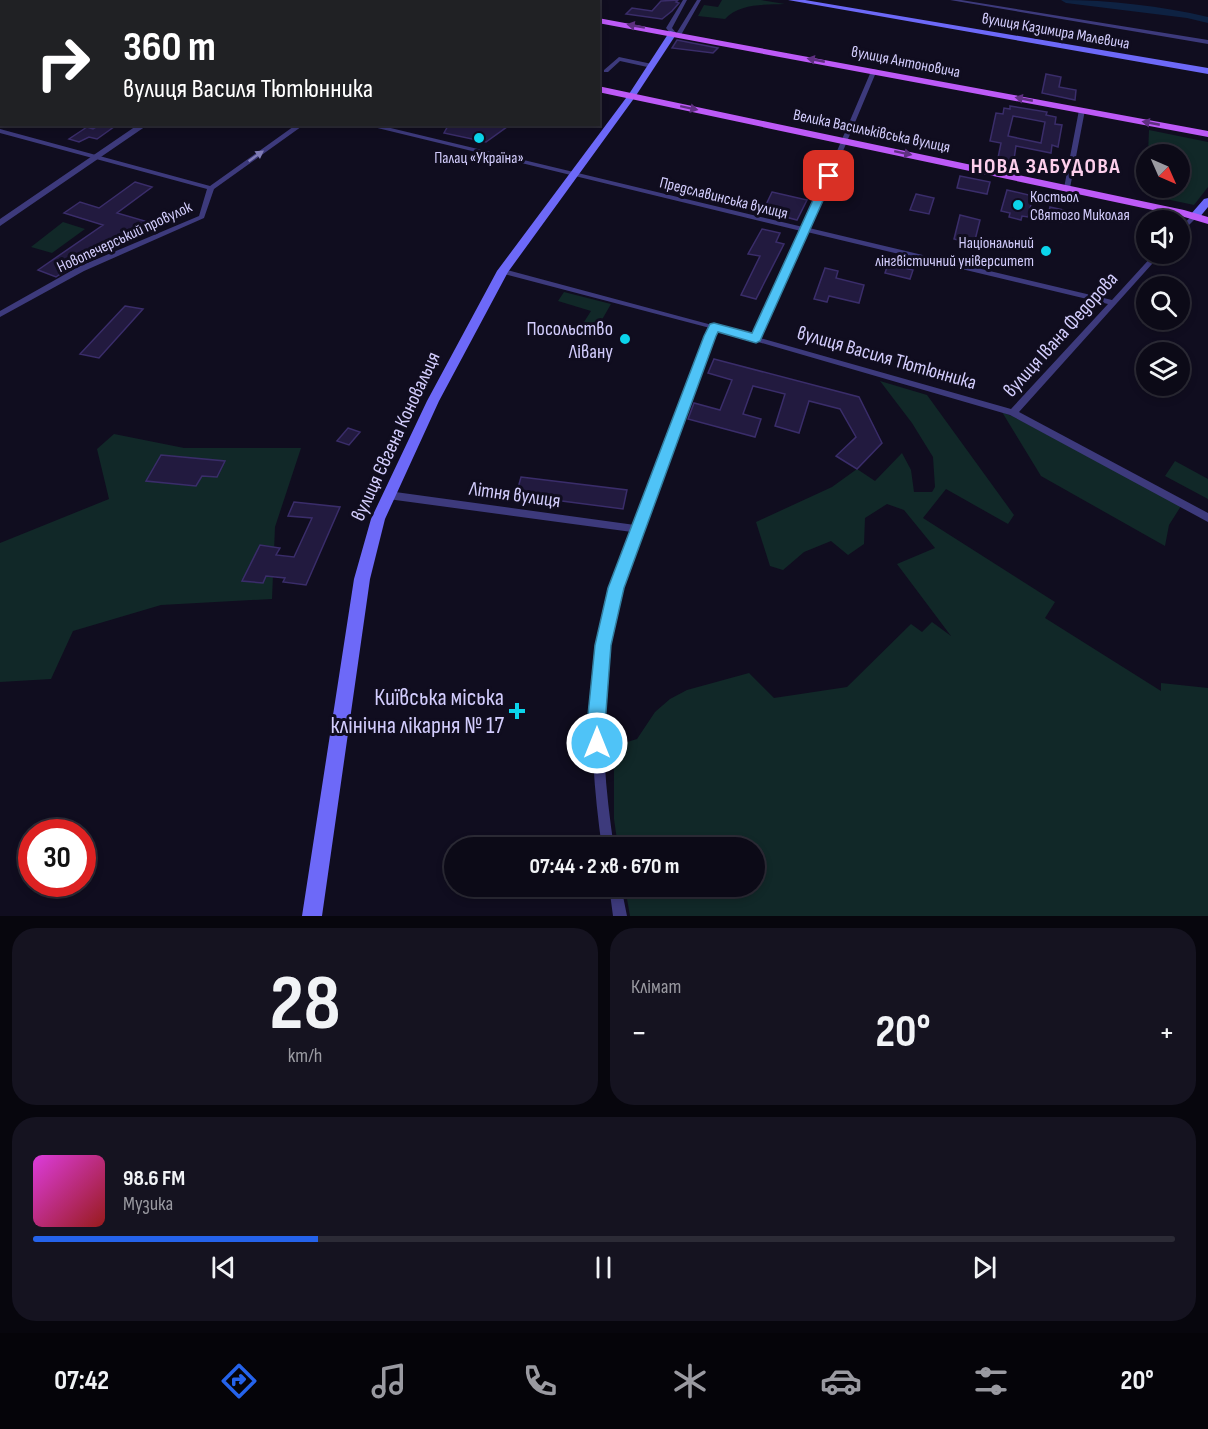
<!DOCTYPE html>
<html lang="uk">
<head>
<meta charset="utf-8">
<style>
	body { margin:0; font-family:"Sofia Sans Condensed",sans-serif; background:#151320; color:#f1f3f6; height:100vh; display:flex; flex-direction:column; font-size:22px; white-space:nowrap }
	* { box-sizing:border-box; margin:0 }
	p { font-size:20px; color:#9a9aa1 }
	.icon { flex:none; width:33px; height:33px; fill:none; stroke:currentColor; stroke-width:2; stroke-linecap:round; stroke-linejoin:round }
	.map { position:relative; height:916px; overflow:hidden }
	.drawer { display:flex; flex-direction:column; gap:12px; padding:12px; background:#07060d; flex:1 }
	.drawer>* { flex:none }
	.guide { position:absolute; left:0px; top:0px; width:600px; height:126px; box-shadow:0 3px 9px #0003,0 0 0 2px #2c2b36; background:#202124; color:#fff; overflow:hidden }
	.needle { width:39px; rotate:135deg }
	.fabs { position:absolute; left:1136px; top:144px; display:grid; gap:12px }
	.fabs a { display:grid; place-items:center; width:54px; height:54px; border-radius:50%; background:#0c0a17; box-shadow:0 3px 9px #0003,0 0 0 2px #2c2b36; font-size:30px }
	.speed { position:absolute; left:18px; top:819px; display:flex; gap:12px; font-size:30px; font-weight:700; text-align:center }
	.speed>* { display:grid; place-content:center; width:78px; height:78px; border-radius:50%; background:#0c0a17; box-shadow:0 3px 9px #0003,0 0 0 2px #2c2b36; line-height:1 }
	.speed .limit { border:9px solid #d22; background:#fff; color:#111 }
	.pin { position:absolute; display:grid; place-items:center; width:51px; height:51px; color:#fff; margin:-26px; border-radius:12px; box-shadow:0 3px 9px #0006 }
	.me { position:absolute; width:66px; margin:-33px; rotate:0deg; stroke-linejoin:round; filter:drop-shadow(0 0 4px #0008) }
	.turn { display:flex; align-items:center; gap:21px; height:126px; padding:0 24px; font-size:27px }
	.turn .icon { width:78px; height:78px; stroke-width:2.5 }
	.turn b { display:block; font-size:42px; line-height:51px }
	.big { font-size:45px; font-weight:700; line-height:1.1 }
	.drawer .card { flex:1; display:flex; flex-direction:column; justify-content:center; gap:9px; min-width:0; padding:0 21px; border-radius:24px; background:#151320 }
	.drawer .dial { align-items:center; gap:0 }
	.dial b { font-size:78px; line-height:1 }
	.song { display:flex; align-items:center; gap:18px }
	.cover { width:72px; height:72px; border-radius:9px; background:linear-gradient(135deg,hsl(300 70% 55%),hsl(0 70% 35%)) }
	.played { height:6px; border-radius:3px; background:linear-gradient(90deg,#2563eb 25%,#2c2b36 25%) }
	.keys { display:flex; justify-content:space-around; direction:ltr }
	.heat { display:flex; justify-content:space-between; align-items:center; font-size:33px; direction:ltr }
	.drawer .tiles { flex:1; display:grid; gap:12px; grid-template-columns:1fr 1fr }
	.card:last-child { grid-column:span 2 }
	.trip { position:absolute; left:444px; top:837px; width:321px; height:60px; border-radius:30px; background:#0c0a17; box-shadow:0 3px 9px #0003,0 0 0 2px #2c2b36; font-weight:700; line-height:60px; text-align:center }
	.tab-bar { display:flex; height:96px; justify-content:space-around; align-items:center; background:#050409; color:#9a9aa1 }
	.tab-bar .icon { width:42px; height:42px }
	.tab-bar .active { color:#2563eb }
	.tab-bar b { font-size:27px; color:#f1f3f6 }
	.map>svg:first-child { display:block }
	.green { fill:#112828 }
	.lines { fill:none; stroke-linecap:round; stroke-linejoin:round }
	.river { fill:#0e2242; fill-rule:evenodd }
	.building { fill:#221a3f; stroke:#3a2d6a; stroke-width:1.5; fill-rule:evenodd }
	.minor { fill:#3d3a7c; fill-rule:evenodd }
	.tertiary { fill:#3d3a7c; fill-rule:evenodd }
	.secondary { fill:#6d69f8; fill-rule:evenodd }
	.primary { fill:#bd5af7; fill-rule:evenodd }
	.oneway { fill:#5e3080 }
	.oneway2 { fill:#807cb6 }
	.route { fill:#4fc3f7; stroke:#337fa1; stroke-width:1.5 }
	.poi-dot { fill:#0bd4eb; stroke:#100d1f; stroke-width:2 }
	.labels { text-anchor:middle; stroke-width:6; stroke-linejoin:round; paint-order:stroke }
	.far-street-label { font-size:16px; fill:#d3cdfd; stroke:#100d1f }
	.far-poi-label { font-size:16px; fill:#d3cdfd; stroke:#100d1f }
	.poi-label { font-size:20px; fill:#d3cdfd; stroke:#100d1f; text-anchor:end }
	.street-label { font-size:20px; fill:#d3cdfd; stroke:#100d1f }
	.far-district-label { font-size:22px; font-weight:bold; letter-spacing:1.5px; fill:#fdcfec; stroke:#100d1f }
	.near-poi-label { font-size:24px; fill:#d3cdfd; stroke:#100d1f; text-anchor:end }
</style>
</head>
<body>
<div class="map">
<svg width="1208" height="916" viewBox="0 0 1208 916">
	<rect width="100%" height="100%" fill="#100d1f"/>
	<path class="green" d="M722,0H761L785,4C764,5 740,3 725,19L698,16L704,5L718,7Z
		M1149,130L1208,142V187L1194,205L1147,195V188H1179V154H1148Z
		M63,222L85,229L52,253L31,247Z
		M564,292L611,304L592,337L579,330L591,311L558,301Z
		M880,381L927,395L1014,515L1008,524L946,489L923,518L1055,602L1045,618L1161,691V683L1208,688V916H630L625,887L754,886V848L618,847L614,819V746L637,739L655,712L670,699L687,690L749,673L774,698L847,687L911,624L922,632L932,622L951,636L897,564L935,548L904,510L887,504L865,518L864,544L848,555L831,541L804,552L783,570L770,566L756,522L832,487L857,469L875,481L902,453L911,470L914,492H932L935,487L933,457L912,423Z
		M1002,412L1014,417L1181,506L1169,525L1165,546L1041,476Z
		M114,434L184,448H301L275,527L272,599L161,605L73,631L51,679L0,682V543L109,499L97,449Z
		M1175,461L1208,479V499L1165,476Z"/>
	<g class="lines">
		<path class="river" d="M1061,0C1110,0 1161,6 1208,17V23L1187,18L1066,3Z"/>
	</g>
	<path class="building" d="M678,0L676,2L679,3L672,11L662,19L626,14L632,8L652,11L661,1Z
		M677,40L718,48L713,53L672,48Z
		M1046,74L1061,77L1059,87L1076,90L1075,100L1042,93Z
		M1010,106L1047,112L1046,115L1056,117L1055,124L1062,125L1058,147L1052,145L1051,153L1016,146L1013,166L997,163L1001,143L990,141L996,113L1003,114L1004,108L1010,109ZM1013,116L1045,122L1041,143L1008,136Z
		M101,124H118L97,139L89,137L79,142L69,139L87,127L93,129Z
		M449,124H511L486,142L444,133Z
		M960,176L990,182L987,194L957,188Z
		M135,182L152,187L117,213L155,224L134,240L117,235L56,277L38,270L103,225L64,213L80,202L99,208Z
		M1007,190L1033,196L1028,217L1022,216L1021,220L1009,217L1010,213L1001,211Z
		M772,192L807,200L797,220L763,211Z
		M916,194L934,198L929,214L910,210Z
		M1050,207L1064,210L1061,222L1047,219Z
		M960,215L980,220L974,244L954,239Z
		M762,229L780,233L776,242L784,244L756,299L741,295L760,256L748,254Z
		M888,264L913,270L910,279L885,273Z
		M825,268L838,271L836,278L864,285L859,303L829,296L827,302L814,299Z
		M125,306L143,309L99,358L80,354Z
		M714,359L859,397L882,443L857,469L836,456L856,437L840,409L809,401L799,433L775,426L785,394L753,386L743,414L761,419L755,437L688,419L694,403L720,410L732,380L708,373Z
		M348,428L360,432L349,445L337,441Z
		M161,455L225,461L217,477L202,476L196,486L146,481Z
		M521,477L627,490L623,509L516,495Z
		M294,502L340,507L306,585L283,582L285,578L266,576L263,583L242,581L260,545L280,548L276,555L294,557L312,518L288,516Z"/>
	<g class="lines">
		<path class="minor" d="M131,0H136L135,2H130Z
			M518,0H522V2H517Z
			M683,0H687L672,28L676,33L671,34L666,28Z
			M697,0H701L681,35H677L676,34Z
			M950,0H961L1208,40V44Z
			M0,35H2V39H0Z
			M619,57L652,64L655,66L652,68L620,61L608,72H604V70Z
			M872,69L877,70L843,151L838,152L837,151Z
			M2,70V74L0,75V71Z
			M1082,108L1085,110L1070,188L1067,190L1064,188L1079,110Z
			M297,124H305L214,189L204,218L84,271L0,317V311L78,267L199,216L207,189L0,133V129L210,186Z
			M361,124H374L803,227L835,157L838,155L841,157L809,228L1112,300L1154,254H1161L1019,412L1208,513V522L1010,415L717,330L621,588C614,621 607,654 605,688C601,741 606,794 614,848H602C590,762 585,672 611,588C617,569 625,551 632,532L388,499L385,498L383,495L385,492L388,491L635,525L710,328L500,273L499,271L503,269L753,336L801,231ZM807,232L1108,304L1011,409L760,338Z
			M1195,214L1197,215V217L1181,233L1179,234V228L1193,215Z
			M609,886H621L627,916H613Z"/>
		<path class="tertiary" d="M332,0L331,2H323L325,0Z
			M139,124H149L0,226V219Z"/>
		<path class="secondary" d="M788,0H805L1208,68V74Z
			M670,31L677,33L635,97L508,272L439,401L385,519L370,579L322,916H302L354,579L371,519L427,401L497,271L629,94Z
			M1208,198V207L1199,218H1191V214L1204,199Z"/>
		<path class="primary" d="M170,0H183L185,2H171Z
			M487,0L503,2H488Z
			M598,18L1208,131V137L598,23Z
			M598,86L1184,210L1208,217V224L1181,216L598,92Z"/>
	</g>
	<defs><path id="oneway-solid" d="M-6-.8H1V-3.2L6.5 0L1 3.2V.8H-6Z" transform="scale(1.5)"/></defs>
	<g class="oneway">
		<use href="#oneway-solid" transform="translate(636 26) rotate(-170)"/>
		<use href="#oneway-solid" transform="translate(816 60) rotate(-169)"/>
		<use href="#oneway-solid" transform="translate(1024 99) rotate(-169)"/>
		<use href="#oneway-solid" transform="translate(689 108) rotate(12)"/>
		<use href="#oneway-solid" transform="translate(1151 123) rotate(-169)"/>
		<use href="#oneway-solid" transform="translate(903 153) rotate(12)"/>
	</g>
	<use class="oneway2" href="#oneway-solid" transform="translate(256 156) rotate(-35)"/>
	<path class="route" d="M829,173L834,176L760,341L756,343L718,332L716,336L624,588L611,645L605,725L606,743L603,749L597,752L591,749L587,725L595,645L608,588L704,336L710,324L714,323L752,333L824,176Z"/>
	<g class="poi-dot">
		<circle cx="479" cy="138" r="6"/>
		<circle cx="1018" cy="205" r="6"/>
		<circle cx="1046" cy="251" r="6"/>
		<circle cx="625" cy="339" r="6"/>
		<path d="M514 702h6v6h6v6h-6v6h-6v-6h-6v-6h6z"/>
	</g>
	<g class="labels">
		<g class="far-street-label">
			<text transform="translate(1056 30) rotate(10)" y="6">вулиця Казимира Малевича</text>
			<text transform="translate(906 61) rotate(11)" y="6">вулиця Антоновича</text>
			<text transform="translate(872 130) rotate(12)" y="6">Велика Васильківська вулиця</text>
			<text transform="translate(724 197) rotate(14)" y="6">Предславинська вулиця</text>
			<text transform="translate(124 236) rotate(-25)" y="6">Новопечерський провулок</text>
		</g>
		<g class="far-poi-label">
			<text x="479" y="163">Палац «Україна»</text>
			<text x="1030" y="202" text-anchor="start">Костьол<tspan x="1030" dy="18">Святого Миколая</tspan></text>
			<text x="1034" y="248" text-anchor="end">Національний<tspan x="1034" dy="18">лінгвістичний університет</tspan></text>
		</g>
		<g class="poi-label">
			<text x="613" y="335">Посольство<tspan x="613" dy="23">Лівану</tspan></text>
		</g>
		<g class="street-label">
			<text transform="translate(1060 334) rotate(-48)" y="7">вулиця Івана Федорова</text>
			<text transform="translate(887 357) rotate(16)" y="7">вулиця Василя Тютюнника</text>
			<text transform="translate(395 436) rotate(-65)" y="7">вулиця Євгена Коновальця</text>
			<text transform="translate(515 494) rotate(8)" y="7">Літня вулиця</text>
		</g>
		<g class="far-district-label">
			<text x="1046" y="173">НОВА ЗАБУДОВА</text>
		</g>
		<g class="near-poi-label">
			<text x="504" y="705">Київська міська<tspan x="504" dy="28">клінічна лікарня № 17</tspan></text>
		</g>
	</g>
</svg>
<div class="fabs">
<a><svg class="needle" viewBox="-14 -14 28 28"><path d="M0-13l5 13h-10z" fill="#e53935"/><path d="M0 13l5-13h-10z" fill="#9a9aa1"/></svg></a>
<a><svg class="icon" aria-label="sound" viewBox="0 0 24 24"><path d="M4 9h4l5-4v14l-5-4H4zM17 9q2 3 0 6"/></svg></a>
<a><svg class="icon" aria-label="search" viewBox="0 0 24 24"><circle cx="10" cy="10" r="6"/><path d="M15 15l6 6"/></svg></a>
<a><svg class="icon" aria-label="layers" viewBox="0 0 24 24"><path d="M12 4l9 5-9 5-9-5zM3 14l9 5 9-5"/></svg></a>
</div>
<div class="speed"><div class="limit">30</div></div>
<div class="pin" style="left:829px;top:176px;background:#d93025"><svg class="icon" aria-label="arrive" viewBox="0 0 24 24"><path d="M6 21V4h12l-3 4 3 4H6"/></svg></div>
<svg class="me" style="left:597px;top:743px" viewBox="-20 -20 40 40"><circle r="17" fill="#4fc3f7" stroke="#fff" stroke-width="3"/><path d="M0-11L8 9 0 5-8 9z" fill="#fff"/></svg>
<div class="trip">07:44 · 2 хв · 670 m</div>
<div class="guide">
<div class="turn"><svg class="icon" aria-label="right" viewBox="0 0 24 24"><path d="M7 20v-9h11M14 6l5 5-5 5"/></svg><div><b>360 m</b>вулиця Василя Тютюнника</div></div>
</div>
</div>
<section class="drawer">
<div class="tiles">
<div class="card dial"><b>28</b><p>km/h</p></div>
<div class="card"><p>Клімат</p>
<div class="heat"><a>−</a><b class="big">20°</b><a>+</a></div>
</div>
<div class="card">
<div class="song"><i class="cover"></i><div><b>98.6 FM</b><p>Музика</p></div></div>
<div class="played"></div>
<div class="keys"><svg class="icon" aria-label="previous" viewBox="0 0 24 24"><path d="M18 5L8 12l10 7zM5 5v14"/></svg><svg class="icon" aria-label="pause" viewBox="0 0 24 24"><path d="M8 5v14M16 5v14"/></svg><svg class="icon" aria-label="next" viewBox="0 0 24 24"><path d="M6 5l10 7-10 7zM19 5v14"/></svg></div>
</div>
</div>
</section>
<nav class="tab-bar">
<b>07:42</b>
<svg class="icon active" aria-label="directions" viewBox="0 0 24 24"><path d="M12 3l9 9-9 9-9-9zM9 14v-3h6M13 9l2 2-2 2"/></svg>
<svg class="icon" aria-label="music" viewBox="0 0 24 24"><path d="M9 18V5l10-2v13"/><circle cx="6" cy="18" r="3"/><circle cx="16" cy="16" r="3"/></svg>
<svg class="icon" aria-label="phone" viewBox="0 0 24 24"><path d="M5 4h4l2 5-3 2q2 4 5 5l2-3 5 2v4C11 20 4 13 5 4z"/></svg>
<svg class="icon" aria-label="climate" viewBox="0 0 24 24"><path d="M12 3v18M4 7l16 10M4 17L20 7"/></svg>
<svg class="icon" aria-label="car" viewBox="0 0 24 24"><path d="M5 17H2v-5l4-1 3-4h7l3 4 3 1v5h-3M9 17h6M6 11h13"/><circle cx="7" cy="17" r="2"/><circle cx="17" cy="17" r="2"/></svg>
<svg class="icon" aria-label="filters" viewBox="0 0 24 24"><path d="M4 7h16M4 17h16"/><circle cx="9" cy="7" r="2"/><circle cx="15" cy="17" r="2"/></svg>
<b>20°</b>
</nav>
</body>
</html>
